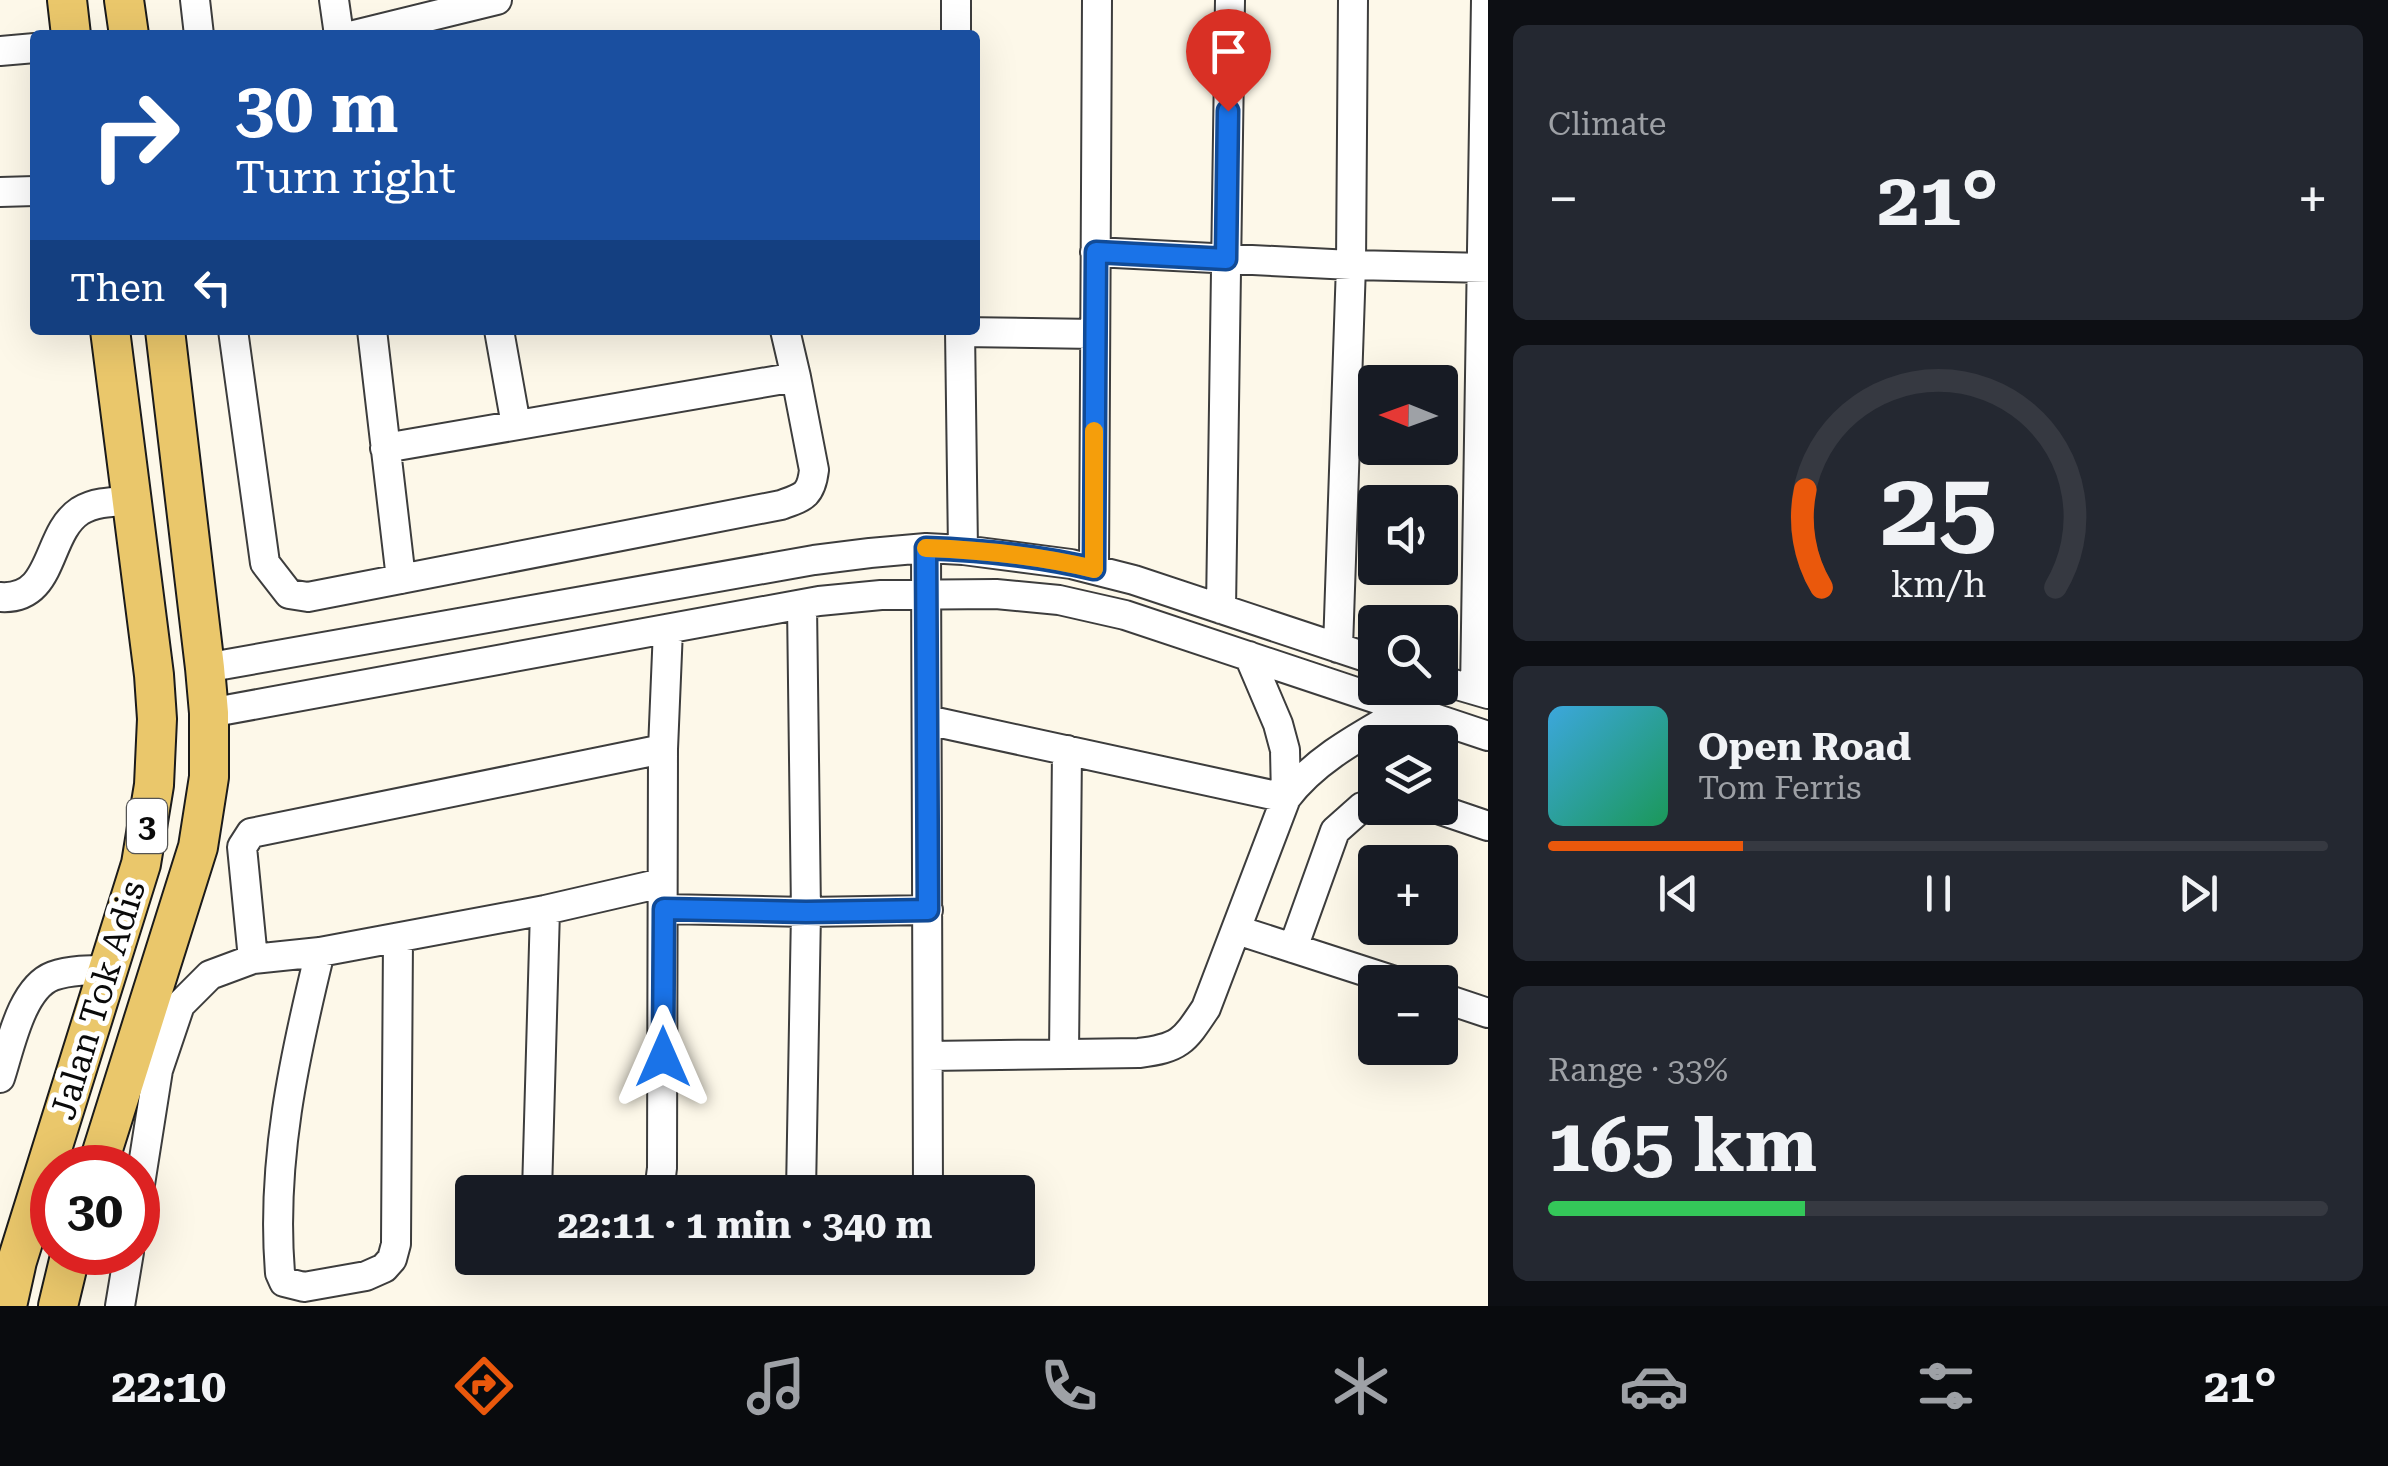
<!DOCTYPE html>
<html lang="en">
<head>
<meta charset="utf-8">
<style>
	body { margin:0; font-family:"Roboto Serif",serif; background:#242831; color:#f1f3f6; height:100vh; display:flex; flex-direction:column; font-size:38px; white-space:nowrap }
	* { box-sizing:border-box; margin:0 }
	p { font-size:32px; color:#9ea1a6 }
	.icon { flex:none; width:55px; height:55px; fill:none; stroke:currentColor; stroke-width:2; stroke-linecap:round; stroke-linejoin:round }
	.map { position:relative; flex:1; overflow:hidden }
	.panel { display:flex; flex-direction:column; gap:25px; padding:25px; background:#0d0f14; width:900px }
	.panel>* { flex:none }
	.top-card { position:absolute; left:30px; top:30px; width:950px; height:305px; border-radius:10px; box-shadow:0 10px 40px #0002; background:#1a4fa0; color:#fff; overflow:hidden }
	.needle { width:65px; rotate:271deg }
	.buttons { position:absolute; left:1358px; top:365px; display:grid; gap:20px }
	.buttons a { display:grid; place-items:center; width:100px; height:100px; border-radius:10px; background:#171b24; box-shadow:0 10px 40px #0002; font-size:50px }
	.speed { position:absolute; left:30px; top:1145px; display:flex; gap:20px; font-size:50px; font-weight:700; text-align:center }
	.speed>* { display:grid; place-content:center; width:130px; height:130px; border-radius:50%; background:#171b24; box-shadow:0 10px 40px #0002; line-height:1 }
	.speed .limit { border:15px solid #d22; background:#fff; color:#111 }
	.pin { position:absolute; display:grid; place-items:center; width:85px; height:85px; color:#fff; margin:-102px -42px; border-radius:50% 50% 50% 0; rotate:-45deg; box-shadow:0 0 10px #0007 }
	.pin .icon { rotate:45deg }
	.me { position:absolute; width:110px; margin:-55px; rotate:0deg; stroke-linejoin:round; filter:drop-shadow(0 0 8px #0008) }
	.turn { display:flex; align-items:center; gap:35px; height:210px; padding:0 40px; font-size:45px }
	.turn .icon { width:130px; height:130px; stroke-width:2.5 }
	.turn b { display:block; font-size:70px; line-height:85px }
	.then { display:flex; align-items:center; height:95px; padding:0 40px; background:#0003; gap:20px; font-size:38px }
	.big { font-size:75px; font-weight:700; line-height:1.1 }
	.panel .card { flex:1; display:flex; flex-direction:column; justify-content:center; gap:15px; min-width:0; padding:0 35px; border-radius:15px; background:#242831 }
	.panel .dial { align-items:center; gap:0 }
	.dial svg { height:260px; overflow:visible; fill:none; stroke:#363941; stroke-width:7; stroke-linecap:round; text-anchor:middle }
	.dial text { fill:#f1f3f6; stroke:none }
	.song { display:flex; align-items:center; gap:30px }
	.cover { width:120px; height:120px; border-radius:15px; background:linear-gradient(135deg,hsl(200 70% 55%),hsl(150 70% 35%)) }
	.played { height:10px; border-radius:5px; background:linear-gradient(90deg,#ea580c 25%,#363941 25%) }
	.keys { display:flex; justify-content:space-around; direction:ltr }
	.heat { display:flex; justify-content:space-between; align-items:center; font-size:55px; direction:ltr }
	.charge { height:15px; border-radius:8px; background:linear-gradient(90deg,#34c759 33%,#363941 0) }
	.trip { position:absolute; left:455px; top:1175px; width:580px; height:100px; border-radius:10px; background:#171b24; box-shadow:0 10px 40px #0002; font-weight:700; line-height:100px; text-align:center }
	.menu { display:flex; height:160px; justify-content:space-around; align-items:center; background:#090b0e; color:#9ea1a6 }
	.menu .icon { width:70px; height:70px }
	.menu .on { color:#ea580c }
	.menu b { font-size:45px; color:#f1f3f6 }
	main { display:flex; flex:1; min-height:0 }
	.map>svg:first-child { display:block }
	.lines { fill:none; stroke-linecap:round; stroke-linejoin:round }
	.minor-casing { stroke:#3d3d3d; stroke-width:32 }
	.major-casing { stroke:#1b1b1b; stroke-width:42 }
	.minor { stroke:#fff; stroke-width:28 }
	.major { stroke:#eac76b; stroke-width:38 }
	.route-casing { stroke:#114b97; stroke-width:25 }
	.route { stroke:#1a73e8; stroke-width:18 }
	.slow { stroke:#f59e0b; stroke-width:18 }
	.labels { text-anchor:middle; stroke-width:10; stroke-linejoin:round; paint-order:stroke }
	.shield { fill:#fff; stroke:#545454; stroke-width:2.5 }
	.shield-label { font-size:32px; font-weight:bold; fill:#0a0a0a }
	.street-label { font-size:35px; fill:#0a0a0a; stroke:#fff }
</style>
</head>
<body>
<main>
<div class="map">
<svg width="1488" height="1306" viewBox="0 0 1488 1306">
	<rect width="100%" height="100%" fill="#fdf8e9"/>
	<g class="lines">
		<defs>
			<path id="minor" d="M195,0L199,35
				M334,0L339,35
				M956,0V35
				M354,35L497,0
				M0,51L35,48
				M0,192L35,191
				M1095,252L1351,265L1488,268
				M233,330L265,563L289,594L308,597L781,505C803,497 811,496 814,470L796,377L785,330
				M372,330L401,579
				M499,330L516,425
				M960,330L963,550
				M960,332L1095,334
				M385,448L796,377
				M926,548L928,1192
				M1094,569L1097,0
				M0,597C55,601 45,534 80,511C96,501 115,502 133,501
				M1221,609L1230,0
				M1338,648L1351,265L1353,0
				M1249,656L1278,724L1285,750L1286,798
				M205,668L814,560L870,553L926,548L963,550L1071,564L1134,580L1375,660
				M1440,680L1488,694
				M1475,690L1486,0
				M209,713L819,601L881,595L996,594L1059,600L1125,615L1488,736
				M927,720L1286,798
				M1435,808L1488,826
				M664,909L806,912L928,910
				M1237,930L1398,982
				M1293,948L1335,831L1362,807L1375,804
				M320,952C294,1058 271,1163 280,1273L284,1282L304,1287L366,1276L384,1268L392,1259L396,1244L398,938
				M253,959L242,847L251,833L663,749
				M1440,997L1488,1013
				M1064,1054L1067,750
				M928,1056L1139,1053C1180,1048 1184,1041 1206,1008L1286,798C1316,758 1364,734 1407,709
				M0,1078C10,1048 21,988 53,976C70,970 90,970 108,970
				M537,1192L545,910
				M659,1192L662,1168L663,749L668,629
				M801,1192L806,912L802,605
				M138,1197L158,1070L180,1005L210,975L253,959L320,952L545,910L662,883
				M120,1306L129,1252"/>
			<path id="major" d="M67,0L71,35
				M124,0L129,35
				M97,1168L198,847L209,777V713L205,668L165,330
				M7,1306L17,1261L141,864L154,785L157,719L154,675L110,330
				M58,1306L71,1252"/>
		</defs>
		<use href="#minor" class="minor-casing"/>
		<use href="#major" class="major-casing"/>
		<use href="#minor" class="minor"/>
		<use href="#major" class="major"/>
	</g>
	<g class="lines">
		<defs>
			<path id="route" d="M663,1057L664,909L806,912L928,910L926,548C981,550 1040,556 1094,569L1096,252L1226,259L1228,111"/>
		</defs>
		<use href="#route" class="route-casing"/>
		<use href="#route" class="route"/>
		<path class="slow" d="M926,548C982,550 1040,556 1094,569V431"/>
	</g>
	<g class="labels">
		<rect class="shield" x="127" y="799" width="40" height="54" rx="8"/>
		<g class="shield-label">
			<text x="147" y="837">3</text>
		</g>
		<g class="street-label">
			<text transform="translate(98 1000) rotate(-73)" y="12">Jalan Tok Adis</text>
		</g>
	</g>
</svg>
<div class="buttons">
<a><svg class="needle" viewBox="-14 -14 28 28"><path d="M0-13l5 13h-10z" fill="#e53935"/><path d="M0 13l5-13h-10z" fill="#9ea1a6"/></svg></a>
<a><svg class="icon" aria-label="sound" viewBox="0 0 24 24"><path d="M4 9h4l5-4v14l-5-4H4zM17 9q2 3 0 6"/></svg></a>
<a><svg class="icon" aria-label="search" viewBox="0 0 24 24"><circle cx="10" cy="10" r="6"/><path d="M15 15l6 6"/></svg></a>
<a><svg class="icon" aria-label="layers" viewBox="0 0 24 24"><path d="M12 4l9 5-9 5-9-5zM3 14l9 5 9-5"/></svg></a>
<a>+</a>
<a>−</a>
</div>
<div class="speed"><div class="limit">30</div></div>
<div class="pin" style="left:1228px;top:111px;background:#d93025"><svg class="icon" aria-label="arrive" viewBox="0 0 24 24"><path d="M6 21V4h12l-3 4 3 4H6"/></svg></div>
<svg class="me" style="left:663px;top:1057px" viewBox="-20 -20 40 40"><path d="M0-17L14 15 0 8-14 15z" fill="#1a73e8" stroke="#fff" stroke-width="4"/></svg>
<div class="trip">22:11 · 1 min · 340 m</div>
<div class="top-card">
<div class="turn"><svg class="icon" aria-label="right" viewBox="0 0 24 24"><path d="M7 20v-9h11M14 6l5 5-5 5"/></svg><div><b>30 m</b>Turn right</div></div>
<div class="then">Then<svg class="icon" aria-label="left" viewBox="0 0 24 24"><path d="M17 20v-9H6M10 6l-5 5 5 5"/></svg></div>
</div>
</div>
<section class="panel">
<div class="card"><p>Climate</p>
<div class="heat"><a>−</a><b class="big">21°</b><a>+</a></div>
</div>
<div class="card dial"><svg viewBox="0 0 100 80">
<path d="M14 69A42 42 0 1 1 86 69"/>
<path d="M14 69A42 42 0 0 1 9 39" stroke="#ea580c"/>
<text x="50" y="56" font-size="32" font-weight="700">25</text>
<text x="50" y="72" font-size="11">km/h</text>
</svg></div>
<div class="card">
<div class="song"><i class="cover"></i><div><b>Open Road</b><p>Tom Ferris</p></div></div>
<div class="played"></div>
<div class="keys"><svg class="icon" aria-label="previous" viewBox="0 0 24 24"><path d="M18 5L8 12l10 7zM5 5v14"/></svg><svg class="icon" aria-label="pause" viewBox="0 0 24 24"><path d="M8 5v14M16 5v14"/></svg><svg class="icon" aria-label="next" viewBox="0 0 24 24"><path d="M6 5l10 7-10 7zM19 5v14"/></svg></div>
</div>
<div class="card"><p>Range · 33%</p><b class="big">165 km</b><div class="charge"></div></div>
</section>
</main>
<nav class="menu">
<b>22:10</b>
<svg class="icon on" aria-label="directions" viewBox="0 0 24 24"><path d="M12 3l9 9-9 9-9-9zM9 14v-3h6M13 9l2 2-2 2"/></svg>
<svg class="icon" aria-label="music" viewBox="0 0 24 24"><path d="M9 18V5l10-2v13"/><circle cx="6" cy="18" r="3"/><circle cx="16" cy="16" r="3"/></svg>
<svg class="icon" aria-label="phone" viewBox="0 0 24 24"><path d="M5 4h4l2 5-3 2q2 4 5 5l2-3 5 2v4C11 20 4 13 5 4z"/></svg>
<svg class="icon" aria-label="climate" viewBox="0 0 24 24"><path d="M12 3v18M4 7l16 10M4 17L20 7"/></svg>
<svg class="icon" aria-label="car" viewBox="0 0 24 24"><path d="M5 17H2v-5l4-1 3-4h7l3 4 3 1v5h-3M9 17h6M6 11h13"/><circle cx="7" cy="17" r="2"/><circle cx="17" cy="17" r="2"/></svg>
<svg class="icon" aria-label="filters" viewBox="0 0 24 24"><path d="M4 7h16M4 17h16"/><circle cx="9" cy="7" r="2"/><circle cx="15" cy="17" r="2"/></svg>
<b>21°</b>
</nav>
</body>
</html>
